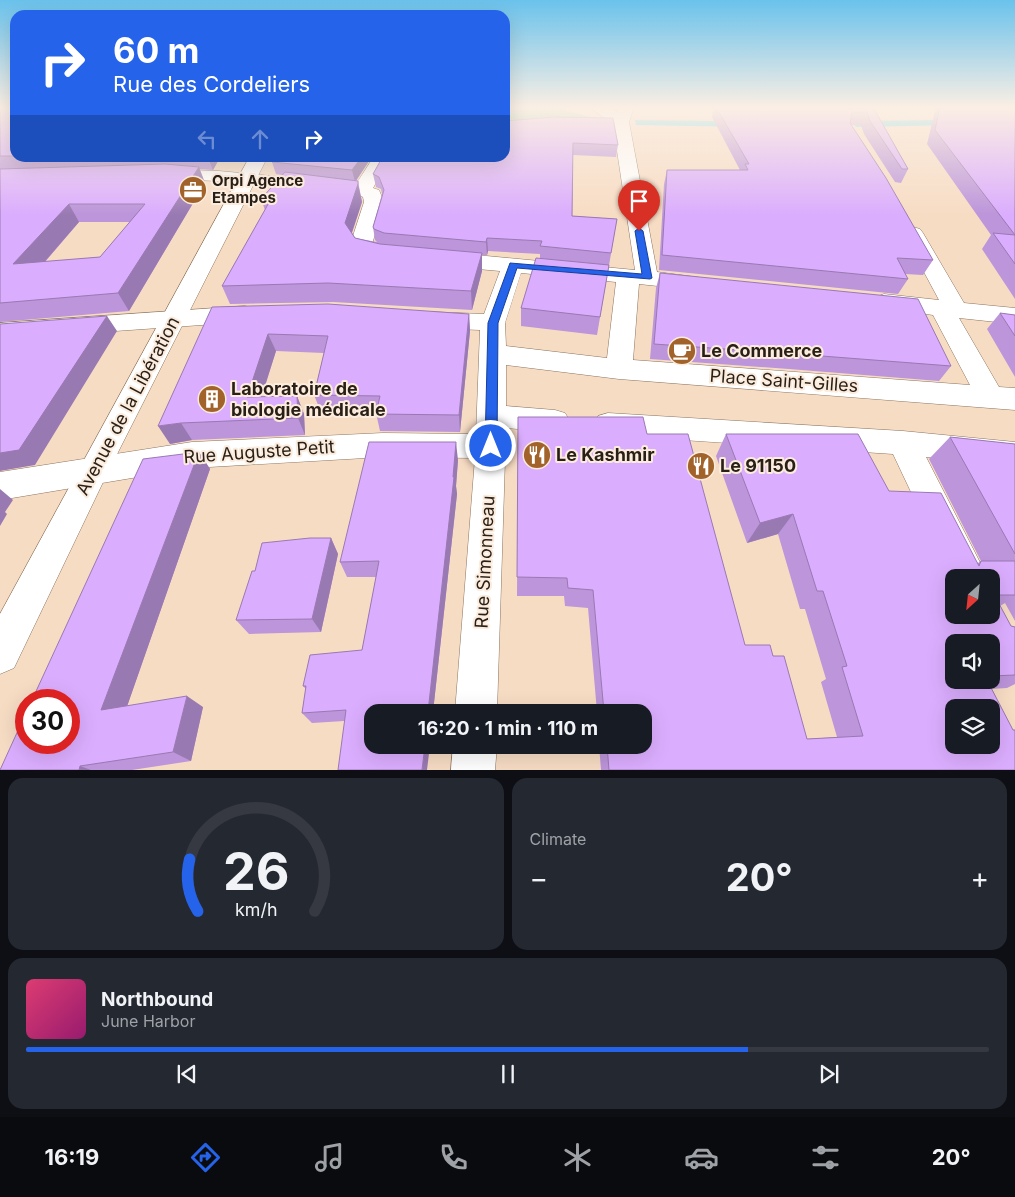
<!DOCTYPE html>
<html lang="en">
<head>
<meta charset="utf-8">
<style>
	body { margin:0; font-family:Inter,sans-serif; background:#242831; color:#f1f3f6; height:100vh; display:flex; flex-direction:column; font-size:19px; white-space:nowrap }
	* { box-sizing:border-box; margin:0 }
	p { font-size:16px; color:#9ea1a6 }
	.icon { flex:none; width:28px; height:28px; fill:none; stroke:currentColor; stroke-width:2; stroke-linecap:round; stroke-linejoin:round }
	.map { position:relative; height:770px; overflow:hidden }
	.details { display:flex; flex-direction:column; gap:8px; padding:8px; background:#0d0f14; flex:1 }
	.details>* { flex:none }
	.hud { position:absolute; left:10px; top:10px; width:500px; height:152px; border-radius:15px; box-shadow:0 5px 20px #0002; background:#2563eb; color:#fff; overflow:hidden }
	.needle { width:32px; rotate:207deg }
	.controls { position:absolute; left:945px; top:569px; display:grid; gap:10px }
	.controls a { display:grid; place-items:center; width:55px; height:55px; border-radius:10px; background:#171b24; box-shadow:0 5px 20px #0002; font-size:25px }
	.speed { position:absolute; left:15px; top:689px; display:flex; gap:10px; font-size:25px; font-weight:700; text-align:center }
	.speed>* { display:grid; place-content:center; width:65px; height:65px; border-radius:50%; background:#171b24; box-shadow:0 5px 20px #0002; line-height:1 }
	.speed .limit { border:8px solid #d22; background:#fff; color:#111 }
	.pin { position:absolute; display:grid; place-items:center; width:42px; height:42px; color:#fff; margin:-51px -21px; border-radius:50% 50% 50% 0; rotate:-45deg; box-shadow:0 0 5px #0007 }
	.pin .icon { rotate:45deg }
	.me { position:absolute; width:55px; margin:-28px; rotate:0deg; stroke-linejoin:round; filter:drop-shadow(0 0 4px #0008) }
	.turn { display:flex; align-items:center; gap:18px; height:105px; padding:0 20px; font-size:22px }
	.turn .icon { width:65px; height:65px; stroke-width:2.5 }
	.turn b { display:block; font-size:35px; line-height:42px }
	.lanes { display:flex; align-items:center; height:48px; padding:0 20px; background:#0003; justify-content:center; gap:25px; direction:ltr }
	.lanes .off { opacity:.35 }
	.big { font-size:38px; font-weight:700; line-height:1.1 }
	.details .card { flex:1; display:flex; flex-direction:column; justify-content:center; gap:8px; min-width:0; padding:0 18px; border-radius:15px; background:#242831 }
	.details .dial { align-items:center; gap:0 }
	.dial svg { height:130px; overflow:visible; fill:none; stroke:#363941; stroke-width:7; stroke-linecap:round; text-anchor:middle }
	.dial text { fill:#f1f3f6; stroke:none }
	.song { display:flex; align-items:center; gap:15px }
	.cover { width:60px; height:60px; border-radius:8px; background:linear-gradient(135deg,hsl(340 70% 55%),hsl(320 70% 35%)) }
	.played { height:5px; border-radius:2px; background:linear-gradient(90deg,#2563eb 75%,#363941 75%) }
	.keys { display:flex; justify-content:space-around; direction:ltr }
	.heat { display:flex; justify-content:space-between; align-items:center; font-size:28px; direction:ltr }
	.details .tiles { flex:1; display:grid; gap:8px; grid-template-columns:1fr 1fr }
	.card:last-child { grid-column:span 2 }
	.trip { position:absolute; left:364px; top:704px; width:288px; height:50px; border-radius:15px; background:#171b24; box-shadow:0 5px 20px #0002; font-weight:700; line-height:50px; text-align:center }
	.menu { display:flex; height:80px; justify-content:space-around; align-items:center; background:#090b0e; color:#9ea1a6 }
	.menu .icon { width:35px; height:35px }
	.menu .active { color:#2563eb }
	.menu b { font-size:22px; color:#f1f3f6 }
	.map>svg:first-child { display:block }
	.green { fill:#7ed9ae }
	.water { fill:#4ed8f2 }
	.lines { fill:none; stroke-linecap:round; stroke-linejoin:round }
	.minor-casing { stroke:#8b745e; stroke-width:1 }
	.major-casing { stroke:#8b745e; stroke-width:1 }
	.path { stroke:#a28e7c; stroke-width:2; stroke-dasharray:0.5 2.5; stroke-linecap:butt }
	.minor { fill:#fff; fill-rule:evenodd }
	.major { fill:#fff; fill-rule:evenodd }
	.wall { fill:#bc95da; fill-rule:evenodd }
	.shaded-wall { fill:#9979b2 }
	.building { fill:#dbadfe; stroke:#9979b2; fill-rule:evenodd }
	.route { fill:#2563eb; stroke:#184099 }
	.labels { text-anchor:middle; stroke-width:4; stroke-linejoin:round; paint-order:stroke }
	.far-poi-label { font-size:15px; font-weight:bold; fill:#281f16; stroke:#fcecdd; text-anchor:start }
	.poi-label { font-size:18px; font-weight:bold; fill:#281f16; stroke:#fcecdd; text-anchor:start }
	.street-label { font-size:18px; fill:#281f16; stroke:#fcecdd }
</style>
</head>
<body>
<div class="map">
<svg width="1015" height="770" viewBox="0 0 1015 770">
	<rect width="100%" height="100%" fill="#f7dcc4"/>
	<path class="green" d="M505,107H550L602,120L505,127Z"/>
	<path class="water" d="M635,120L714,121L808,128L636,125Z
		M946,120L952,125L856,127L851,121Z"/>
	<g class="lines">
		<defs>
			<path id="minor" d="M589,107H608L617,112L620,107H634L629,122L657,272L703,278L706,283L703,288L695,290L639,284L633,360L970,385L933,315L876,307L872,302L876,297L884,294L939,300L903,233L906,229L913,227L920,229L923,233L964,303L1015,308V324L959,318L999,387L1015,388V410L619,379L506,365V406L555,410L565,413L570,421L565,429L555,432L506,428L497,712H455L475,458L383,457L192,468L0,500V472L192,442L383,433L476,434L480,330L433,328L424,326L421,320L424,314L433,312L484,314L500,271L444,266L436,264L433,259L436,254L444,252L635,270L613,124ZM521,273L616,282L607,358L506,346L505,323Z
				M373,158H390L373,188L379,190L384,202L373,241L375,244L401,250L404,255L401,260L393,261L360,254L351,242L364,202L363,197L359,195L219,181L164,179L158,178L155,174L158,170L164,169L219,171L356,184Z
				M245,306L254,308L257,314L254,320L245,322L0,339V323Z
				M608,413L903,431L1015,442V466L926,457L988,578H954V583L893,454L608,435L598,432L593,424L598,416Z
				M453,745H497L495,770H451Z"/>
			<path id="major" d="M249,158H267L107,474L14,668L0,674V614Z"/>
		</defs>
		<use href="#minor" class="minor-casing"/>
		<use href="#major" class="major-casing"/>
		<path class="path" d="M891,107L938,108
			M648,108L720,107
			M505,118L565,113L574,110"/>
		<use href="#minor" class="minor"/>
		<use href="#major" class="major"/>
	</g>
	<path class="wall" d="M0,107H15V158H217L218,161L213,170L199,169L205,183L129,311L0,322ZM79,222H130L100,257L45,262Z
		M714,107H873L908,169L901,183L895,182L864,134L861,125H851L933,260L923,275L905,274L908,279L898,294L659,270L664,184L667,170H740L712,117Z
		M936,107H1015V299L982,249L991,235L927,144Z
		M505,121L618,145L616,157L573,155L572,216L617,219L597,335L521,326V308L540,259V254L488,251L487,255H482V271L472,310L333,302L230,304L222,286L265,210L261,199L282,175L276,174L272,162L275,158H371L356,181H358L362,202L352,233L355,238L377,242L375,240L373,227L382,194L381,189L376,187L373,174Z
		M660,273L951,366L939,381L789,369L650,359L656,288Z
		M212,307L469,314L470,331L460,432L380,431L376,413L321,412L314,395L324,353L276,351L261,397L297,396L304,414L305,435L192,440L170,444Z
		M1000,313L1015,315V377L987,329Z
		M647,434L745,645L773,656L807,739L837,737L821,682L826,679L805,609H800L778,534L747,543L716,456L726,434L889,491L978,563L981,561L929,459L950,437L1015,444V621L1005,603L1000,606L1011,626L1015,627V684L1007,688L991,689L1015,770H601L599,745H642V712H597L588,608L565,606L564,596H517L518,439ZM991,642V680H954Z
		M199,452L210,469L127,706L203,707L191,761L132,770H0Z
		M458,460L456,486L457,494L433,712H372L344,721L312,723L302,713L306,689L303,686L362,650L376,577H347L340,562Z
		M331,538L338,554L321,632L249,634L236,620L255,571Z"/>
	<path class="shaded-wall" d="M208,158H217L218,161L213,170Z
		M361,158H371L355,182L352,170Z
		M199,167L205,183L129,311L118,293Z
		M358,184L362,202L349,241L345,223Z
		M69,204L79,222L27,282L13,264Z
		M487,238L488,251L487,255L486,242Z
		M482,253V271L472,310L471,291Z
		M469,314L470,331L460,432L459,415Z
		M107,316L117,331L35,465L0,471V453Z
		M268,334L276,351L256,415L247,397Z
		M297,396L304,414L305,435L298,418Z
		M181,423L192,440L170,444L158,426Z
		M456,442L458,460L456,486L457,494L433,712H428Z
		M199,452L210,469L122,721L101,710Z
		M0,489L13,500L5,512L7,514L0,526Z
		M793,514L778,534L747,543L760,523Z
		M331,538L338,554L321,632L312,619Z
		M187,696L203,707L191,761L173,752Z
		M425,745H430L427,770H422Z
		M80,766L91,770H79Z"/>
	<path class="building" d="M0,107H15V156H0Z
		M716,107H873L908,169H902L870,121L867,112H852L850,123L886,178L933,260L897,258L908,279L662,255L667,170H748L745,164H749Z
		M940,107H1015V264L993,233L1015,235L935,130Z
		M554,117L613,118L618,145L573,143L572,216L617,219L611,253L540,246L542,241L487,238L486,242L384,233L374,229L373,227L384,190L379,177L373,174L382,158H505V121Z
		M275,158H361L352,170L272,162Z
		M165,164L199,167L118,293L0,303V169ZM69,204H145L100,257L13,264Z
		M285,172L358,181V184L345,223L355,238L380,244L482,253L471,291L328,283L222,286L271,199H261Z
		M536,258L609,265L600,317L521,308Z
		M660,273L918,299L951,366L796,354L654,344Z
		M328,304L469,314L459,415L376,414L380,396L314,395L328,336L268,334L247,397L297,396L298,418L181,423L158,426L212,307Z
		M1000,313L1015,315V336Z
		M107,316L19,450L0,453V324Z
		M518,417H643L647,434H688L745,645H770L773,656H784L807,739L863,736L842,667L847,666L823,591H817L793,514L760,523L726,434H858L889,491L941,493L979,566L981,561H1015V595H998L996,598L1011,626L1015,627V675L991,676V642H954V680H987L1013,730H1015V770H609L607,745H642V712H604L593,590L568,588L567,578L517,577ZM954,578H991V615H954ZM954,708H991V745H954Z
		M950,437L1015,444V554Z
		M369,442H456L453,477H454L428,712H372V745H425L422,770H338L346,710L302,713L306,686H303L310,655L362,650L379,561L340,562Z
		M199,452L101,710L187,696L173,752L80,766L79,770H0L26,713V742H69V700H32L143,459Z
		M310,538H331L312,619L236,620L252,571H255L262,543Z"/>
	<linearGradient id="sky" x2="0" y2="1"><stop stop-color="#6ac2ec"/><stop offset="0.5" stop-color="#fbefe4"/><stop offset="1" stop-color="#fbefe4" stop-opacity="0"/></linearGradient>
	<rect width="1015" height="215" fill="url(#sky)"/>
	<path class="route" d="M639,228L643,231L652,278L650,279L517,268L498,323L497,446L495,449H486L485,446L488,323L510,263L642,274L635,231Z"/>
	<defs>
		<symbol id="office-disc" viewBox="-11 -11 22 22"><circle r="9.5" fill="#a2632b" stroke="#fcecdd"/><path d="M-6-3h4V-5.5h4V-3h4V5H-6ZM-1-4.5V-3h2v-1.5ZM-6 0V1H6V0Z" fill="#fff"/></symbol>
		<symbol id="cafe-disc" viewBox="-11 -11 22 22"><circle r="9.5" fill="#a2632b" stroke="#fcecdd"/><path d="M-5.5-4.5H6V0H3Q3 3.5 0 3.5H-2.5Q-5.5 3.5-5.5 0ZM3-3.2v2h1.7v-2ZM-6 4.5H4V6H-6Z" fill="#fff"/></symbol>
		<symbol id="building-disc" viewBox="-11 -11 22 22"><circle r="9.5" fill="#a2632b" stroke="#fcecdd"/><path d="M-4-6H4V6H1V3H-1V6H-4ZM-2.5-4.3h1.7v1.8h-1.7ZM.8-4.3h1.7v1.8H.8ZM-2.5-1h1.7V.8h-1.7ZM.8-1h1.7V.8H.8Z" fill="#fff"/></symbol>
		<symbol id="restaurant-disc" viewBox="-11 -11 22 22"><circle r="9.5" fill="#a2632b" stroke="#fcecdd"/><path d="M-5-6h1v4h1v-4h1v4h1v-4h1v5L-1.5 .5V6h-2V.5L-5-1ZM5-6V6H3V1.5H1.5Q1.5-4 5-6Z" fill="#fff"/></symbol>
	</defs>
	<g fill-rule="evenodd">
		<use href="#office-disc" x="177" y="174" width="32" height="32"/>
		<use href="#cafe-disc" x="666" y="335" width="32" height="32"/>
		<use href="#building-disc" x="196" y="383" width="32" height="32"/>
		<use href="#restaurant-disc" x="521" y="439" width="32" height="32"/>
		<use href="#restaurant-disc" x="685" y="450" width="32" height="32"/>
	</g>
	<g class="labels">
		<g class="far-poi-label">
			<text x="212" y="186">Orpi Agence<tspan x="212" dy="17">Etampes</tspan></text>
		</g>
		<g class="poi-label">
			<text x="701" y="357">Le Commerce</text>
			<text x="231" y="395">Laboratoire de<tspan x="231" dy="21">biologie médicale</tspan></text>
			<text x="556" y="461">Le Kashmir</text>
			<text x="720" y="472">Le 91150</text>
		</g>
		<g class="street-label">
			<text transform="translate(784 381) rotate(4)" y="6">Place Saint-Gilles</text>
			<text transform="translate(128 406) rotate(-62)" y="6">Avenue de la Libération</text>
			<text transform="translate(259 452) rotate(-4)" y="6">Rue Auguste Petit</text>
			<text transform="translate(485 562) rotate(-87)" y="6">Rue Simonneau</text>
		</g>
	</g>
</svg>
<div class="controls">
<a><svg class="needle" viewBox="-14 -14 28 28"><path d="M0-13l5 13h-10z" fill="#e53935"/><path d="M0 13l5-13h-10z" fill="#9ea1a6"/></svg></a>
<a><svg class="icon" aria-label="sound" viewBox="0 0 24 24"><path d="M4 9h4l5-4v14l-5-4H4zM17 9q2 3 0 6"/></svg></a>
<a><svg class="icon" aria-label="layers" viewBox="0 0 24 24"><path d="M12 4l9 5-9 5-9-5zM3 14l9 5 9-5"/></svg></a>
</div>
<div class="speed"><div class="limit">30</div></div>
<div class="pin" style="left:639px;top:231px;background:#d93025"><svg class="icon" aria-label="arrive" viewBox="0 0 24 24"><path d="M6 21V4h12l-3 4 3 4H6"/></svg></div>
<svg class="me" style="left:491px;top:446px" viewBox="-20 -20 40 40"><circle r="17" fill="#2563eb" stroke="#fff" stroke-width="3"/><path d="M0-11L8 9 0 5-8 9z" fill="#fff"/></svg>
<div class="trip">16:20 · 1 min · 110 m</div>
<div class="hud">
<div class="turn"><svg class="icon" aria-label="right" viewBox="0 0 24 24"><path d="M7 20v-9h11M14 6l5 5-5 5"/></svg><div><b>60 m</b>Rue des Cordeliers</div></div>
<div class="lanes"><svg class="icon off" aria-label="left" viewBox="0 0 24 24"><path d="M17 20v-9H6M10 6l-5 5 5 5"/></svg><svg class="icon off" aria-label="ahead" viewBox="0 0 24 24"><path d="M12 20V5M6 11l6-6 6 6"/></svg><svg class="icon" aria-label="right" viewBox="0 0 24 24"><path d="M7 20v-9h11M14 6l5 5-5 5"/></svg></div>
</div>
</div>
<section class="details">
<div class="tiles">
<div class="card dial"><svg viewBox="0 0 100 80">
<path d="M14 69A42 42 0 1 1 86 69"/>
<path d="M14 69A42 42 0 0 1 9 37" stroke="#2563eb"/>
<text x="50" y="56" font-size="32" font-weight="700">26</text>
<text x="50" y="72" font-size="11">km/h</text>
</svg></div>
<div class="card"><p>Climate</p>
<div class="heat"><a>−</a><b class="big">20°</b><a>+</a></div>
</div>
<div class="card">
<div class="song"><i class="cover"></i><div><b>Northbound</b><p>June Harbor</p></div></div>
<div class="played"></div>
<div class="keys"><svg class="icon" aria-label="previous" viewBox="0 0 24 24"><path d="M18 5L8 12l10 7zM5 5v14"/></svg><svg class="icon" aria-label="pause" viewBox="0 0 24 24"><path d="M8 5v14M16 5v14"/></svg><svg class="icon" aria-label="next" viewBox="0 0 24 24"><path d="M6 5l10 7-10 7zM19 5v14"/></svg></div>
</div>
</div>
</section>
<nav class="menu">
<b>16:19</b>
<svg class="icon active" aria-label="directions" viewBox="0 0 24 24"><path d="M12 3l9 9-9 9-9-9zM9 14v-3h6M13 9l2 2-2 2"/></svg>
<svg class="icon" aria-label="music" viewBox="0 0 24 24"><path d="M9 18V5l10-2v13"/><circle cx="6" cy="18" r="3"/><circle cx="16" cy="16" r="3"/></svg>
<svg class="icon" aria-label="phone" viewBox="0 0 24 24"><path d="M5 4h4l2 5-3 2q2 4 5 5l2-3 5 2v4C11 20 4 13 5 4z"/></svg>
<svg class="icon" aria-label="climate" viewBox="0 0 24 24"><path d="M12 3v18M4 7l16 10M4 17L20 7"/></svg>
<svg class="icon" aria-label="car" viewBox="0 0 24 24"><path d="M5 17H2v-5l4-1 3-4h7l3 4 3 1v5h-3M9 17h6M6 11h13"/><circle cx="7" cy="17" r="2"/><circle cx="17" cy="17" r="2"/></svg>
<svg class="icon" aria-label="filters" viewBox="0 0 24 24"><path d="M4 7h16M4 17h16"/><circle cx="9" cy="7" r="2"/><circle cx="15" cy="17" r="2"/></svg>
<b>20°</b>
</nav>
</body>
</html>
